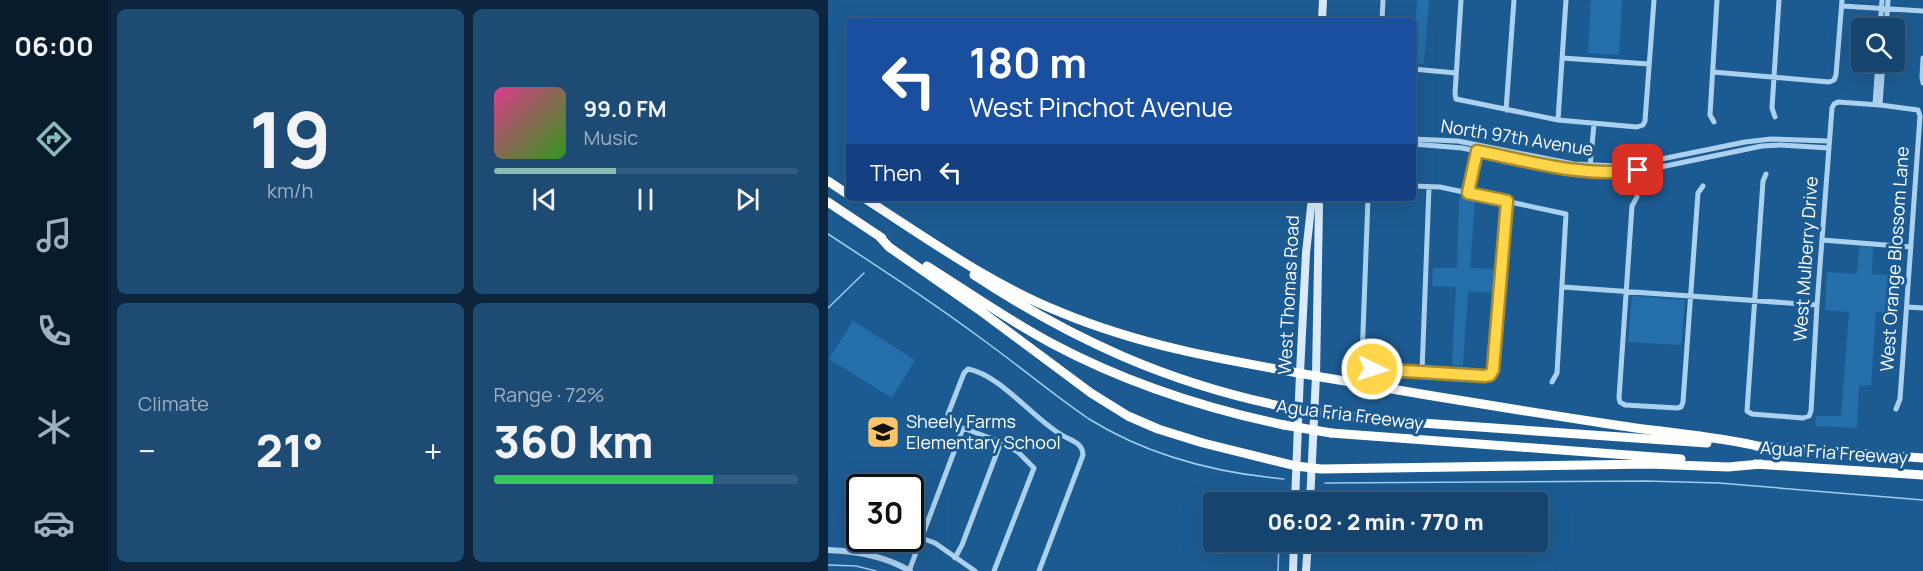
<!DOCTYPE html>
<html lang="en">
<head>
<meta charset="utf-8">
<style>
	body { margin:0; font-family:Manrope,sans-serif; background:#1e4b73; color:#f1f3f6; height:100vh; display:flex; flex-direction:column; font-size:22px; white-space:nowrap }
	* { box-sizing:border-box; margin:0 }
	p { font-size:20px; color:#9db0c2 }
	.icon { flex:none; width:33px; height:33px; fill:none; stroke:currentColor; stroke-width:2; stroke-linecap:round; stroke-linejoin:round }
	.map { position:relative; flex:1; overflow:hidden }
	.sheet { display:flex; flex-direction:column; gap:9px; padding:9px; background:#0c253c; width:720px }
	.sheet>* { flex:none }
	.banner { position:absolute; left:18px; top:18px; width:570px; height:183px; border-radius:6px; box-shadow:0 6px 24px #0002,0 0 0 2px #345c81; background:#1a4fa0; color:#fff; overflow:hidden }
	.buttons { position:absolute; left:1023px; top:18px; display:grid; gap:12px }
	.buttons a { display:grid; place-items:center; width:54px; height:54px; border-radius:6px; background:#15446e; box-shadow:0 6px 24px #0002,0 0 0 2px #345c81; font-size:30px }
	.speed { position:absolute; left:18px; top:474px; display:flex; gap:12px; font-size:30px; font-weight:700; text-align:center }
	.speed>* { display:grid; place-content:center; width:78px; height:78px; border-radius:50%; background:#15446e; box-shadow:0 6px 24px #0002,0 0 0 2px #345c81; line-height:1 }
	.speed .limit { border:3px solid #111; border-radius:9px; background:#fff; color:#111 }
	.pin { position:absolute; display:grid; place-items:center; width:51px; height:51px; color:#fff; margin:-26px; border-radius:12px; box-shadow:0 3px 9px #0006 }
	.me { position:absolute; width:66px; margin:-33px; rotate:94deg; stroke-linejoin:round; filter:drop-shadow(0 0 4px #0008) }
	.turn { display:flex; align-items:center; gap:21px; height:126px; padding:0 24px; font-size:27px }
	.turn .icon { width:78px; height:78px; stroke-width:2.5 }
	.turn b { display:block; font-size:42px; line-height:51px }
	.then { display:flex; align-items:center; height:57px; padding:0 24px; background:#0003; gap:12px; font-size:22px }
	.big { font-size:45px; font-weight:800; line-height:1.1 }
	.sheet .card { flex:1; display:flex; flex-direction:column; justify-content:center; gap:9px; min-width:0; padding:0 21px; border-radius:9px; background:#1e4b73 }
	.sheet .dial { align-items:center; gap:0 }
	.dial b { font-size:78px; line-height:1 }
	.song { display:flex; align-items:center; gap:18px }
	.cover { width:72px; height:72px; border-radius:9px; background:linear-gradient(135deg,hsl(330 70% 55%),hsl(110 70% 35%)) }
	.played { height:6px; border-radius:3px; background:linear-gradient(90deg,#8bbbb9 40%,#345c81 40%) }
	.keys { display:flex; justify-content:space-around; direction:ltr }
	.heat { display:flex; justify-content:space-between; align-items:center; font-size:33px; direction:ltr }
	.charge { height:9px; border-radius:4px; background:linear-gradient(90deg,#34c759 72%,#345c81 0) }
	.sheet .tiles { flex:1; display:grid; gap:9px; grid-template-columns:repeat(2,1fr) }
	.trip { position:absolute; left:375px; top:492px; width:345px; height:60px; border-radius:6px; background:#15446e; box-shadow:0 6px 24px #0002,0 0 0 2px #345c81; font-weight:800; line-height:60px; text-align:center }
	main { display:flex; flex:1; min-height:0 }
	.menu { display:flex; flex-direction:column; width:108px; justify-content:space-around; align-items:center; background:#081b2c; color:#9db0c2 }
	.menu .icon { width:42px; height:42px }
	.menu .selected { color:#8bbbb9 }
	.menu b { font-size:27px; color:#f1f3f6 }
	.map>svg:first-child { display:block }
	.green { fill:#256faa }
	.lines { fill:none; stroke-linecap:round; stroke-linejoin:round }
	.stream { stroke:#a0cdf0; stroke-width:1.5 }
	.minor { stroke:#acd1ee; stroke-width:5 }
	.tertiary { stroke:#acd1ee; stroke-width:6 }
	.secondary { stroke:#d9ebfa; stroke-width:8 }
	.motorway { stroke:#fff; stroke-width:9 }
	.motorway-bridge { stroke:#fff; stroke-width:9 }
	.route-casing { stroke:#a68a30; stroke-width:15 }
	.route { stroke:#ffd54a; stroke-width:10 }
	.labels { text-anchor:middle; stroke-width:6; stroke-linejoin:round; paint-order:stroke }
	.street-label { font-size:18px; fill:#fff; stroke:#1c5b92 }
	.poi-label { font-size:18px; fill:#fff; stroke:#1c5b92; text-anchor:start }
</style>
</head>
<body>
<main>
<nav class="menu">
<b>06:00</b>
<svg class="icon selected" aria-label="directions" viewBox="0 0 24 24"><path d="M12 3l9 9-9 9-9-9zM9 14v-3h6M13 9l2 2-2 2"/></svg>
<svg class="icon" aria-label="music" viewBox="0 0 24 24"><path d="M9 18V5l10-2v13"/><circle cx="6" cy="18" r="3"/><circle cx="16" cy="16" r="3"/></svg>
<svg class="icon" aria-label="phone" viewBox="0 0 24 24"><path d="M5 4h4l2 5-3 2q2 4 5 5l2-3 5 2v4C11 20 4 13 5 4z"/></svg>
<svg class="icon" aria-label="climate" viewBox="0 0 24 24"><path d="M12 3v18M4 7l16 10M4 17L20 7"/></svg>
<svg class="icon" aria-label="car" viewBox="0 0 24 24"><path d="M5 17H2v-5l4-1 3-4h7l3 4 3 1v5h-3M9 17h6M6 11h13"/><circle cx="7" cy="17" r="2"/><circle cx="17" cy="17" r="2"/></svg>
</nav>
<section class="sheet">
<div class="tiles">
<div class="card dial"><b>19</b><p>km/h</p></div>
<div class="card">
<div class="song"><i class="cover"></i><div><b>99.0 FM</b><p>Music</p></div></div>
<div class="played"></div>
<div class="keys"><svg class="icon" aria-label="previous" viewBox="0 0 24 24"><path d="M18 5L8 12l10 7zM5 5v14"/></svg><svg class="icon" aria-label="pause" viewBox="0 0 24 24"><path d="M8 5v14M16 5v14"/></svg><svg class="icon" aria-label="next" viewBox="0 0 24 24"><path d="M6 5l10 7-10 7zM19 5v14"/></svg></div>
</div>
<div class="card"><p>Climate</p>
<div class="heat"><a>−</a><b class="big">21°</b><a>+</a></div>
</div>
<div class="card"><p>Range · 72%</p><b class="big">360 km</b><div class="charge"></div></div>
</div>
</section>
<div class="map">
<svg width="1095" height="571" viewBox="0 0 1095 571">
	<rect width="100%" height="100%" fill="#1c5b92"/>
	<path class="green" d="M589,0H601L596,64L585,62Z
		M763,0H794L791,55L760,53Z
		M631,197L647,200L642,268L667,269L665,293L640,291L635,366L624,365L628,287L604,286L605,268H629Z
		M1031,246L1045,247L1044,274L1075,276L1072,313L1048,312L1043,385L1031,386L1029,428L987,426L988,416H1013L1021,312L997,310L999,272L1029,274Z
		M804,296L857,300L853,345L800,342Z
		M25,321L87,360L64,398L1,359Z"/>
	<g class="lines">
		<path class="stream" d="M0,234C55,270 110,306 162,345C195,369 227,396 261,419C319,455 389,473 456,479
			M0,308L36,273
			M497,483L818,481L891,483L1095,500
			M0,565L28,566L48,571
			M450,571L451,542"/>
		<path class="minor" d="M633,0L627,94L628,99L730,120L809,127L815,125L817,121L826,0
			M1014,6L1095,11
			M554,21L555,0
			M1052,28L1054,0
			M1058,28L1060,0
			M734,58L821,64
			M1095,58L1094,77L1095,83
			M585,69L628,73
			M885,72L1001,82L1006,80L1008,75L1014,0
			M1047,104L1050,62
			M1052,105L1055,62
			M585,106L587,70
			M678,110L686,0
			M947,117L944,108L951,0
			M730,120L738,0
			M886,122L882,115L889,0
			M585,139L630,141L746,164L789,166L809,164L917,142L943,139L1001,141
			M585,144L634,148L743,170L783,173L823,169L934,146L952,145L1001,148
			M762,167L766,124
			M938,174L935,181L919,411L924,414L975,418L981,416L983,411L989,305L1004,108L1006,104L1010,102L1052,105L1090,110L1092,116L1072,399L1068,409
			M585,186L612,187L738,214L729,373L724,382
			M640,193L650,148
			M809,197L804,206L791,398L792,402L797,405L849,408L853,407L855,402L870,193L875,186
			M540,198L534,359L537,367L544,369L657,376L662,375L665,370L679,201
			M994,240L1083,247
			M735,287L989,305
			M1079,307L1095,308
			M594,372L601,187
			M93,538L107,543L147,571
			M127,558L134,545L173,442
			M81,571L135,428
			M166,571L206,468L190,452L173,442L124,424L120,420V414L136,373L140,369C172,375 204,417 232,434C241,440 255,442 255,455L211,571"/>
		<path class="tertiary" d="M0,550C28,551 57,556 82,571"/>
		<path class="secondary" d="M494,21L495,0
			M467,502L472,373L478,253L484,198
			M482,502L488,376L491,206L490,198
			M465,571L466,542
			M478,571L480,542"/>
		<path class="motorway" d="M0,181L21,195
			M36,198C100,239 162,284 232,312C318,348 408,362 499,378C597,395 695,411 794,426C841,433 888,436 934,447
			M0,202L54,238
			M50,235L61,247L150,309L263,393L300,416L330,429L375,443L468,466L493,469L821,464L900,467L933,464
			M99,266C140,292 180,320 223,343C296,382 375,408 456,425
			M146,275C245,340 340,383 457,407
			M504,415L579,422L879,443
			M503,433L853,459
			M928,446L1095,458
			M927,464L1095,475"/>
		<path class="motorway-bridge" d="M457,407L504,415
			M456,425L503,433"/>
	</g>
	<g class="lines">
		<defs>
			<path id="route" d="M544,369L657,376L662,375L665,370L679,201L640,193L649,151C702,161 756,178 810,170"/>
		</defs>
		<use href="#route" class="route-casing"/>
		<use href="#route" class="route"/>
	</g>
	<defs>
		<symbol id="school-square" viewBox="-11 -11 22 22"><rect x="-9" y="-9" width="18" height="18" rx="4" fill="#fec46a" stroke="#1c5b92"/><path d="M0-5L7-2L0 1L-7-2ZM-4 1L0 2.5L4 1V4Q0 6-4 4Z" fill="#111"/></symbol>
	</defs>
	<g fill-rule="evenodd">
		<use href="#school-square" x="36" y="413" width="38" height="38"/>
	</g>
	<g class="labels">
		<g class="street-label">
			<text transform="translate(689 138) rotate(9)" y="6">North 97th Avenue</text>
			<text transform="translate(978 259) rotate(-86)" y="6">West Mulberry Drive</text>
			<text transform="translate(1067 259) rotate(-86)" y="6">West Orange Blossom Lane</text>
			<text transform="translate(461 295) rotate(-87)" y="6">West Thomas Road</text>
			<text transform="translate(522 415) rotate(7)" y="6">Agua Fria Freeway</text>
			<text transform="translate(1006 453) rotate(4)" y="6">Agua Fria Freeway</text>
		</g>
		<g class="poi-label">
			<text x="78" y="428">Sheely Farms<tspan x="78" dy="21">Elementary School</tspan></text>
		</g>
	</g>
</svg>
<div class="buttons">
<a><svg class="icon" aria-label="search" viewBox="0 0 24 24"><circle cx="10" cy="10" r="6"/><path d="M15 15l6 6"/></svg></a>
</div>
<div class="speed"><div class="limit">30</div></div>
<div class="pin" style="left:810px;top:170px;background:#d93025"><svg class="icon" aria-label="arrive" viewBox="0 0 24 24"><path d="M6 21V4h12l-3 4 3 4H6"/></svg></div>
<svg class="me" style="left:544px;top:369px" viewBox="-20 -20 40 40"><circle r="17" fill="#ffd54a" stroke="#fff" stroke-width="3"/><path d="M0-11L8 9 0 5-8 9z" fill="#fff"/></svg>
<div class="trip">06:02 · 2 min · 770 m</div>
<div class="banner">
<div class="turn"><svg class="icon" aria-label="left" viewBox="0 0 24 24"><path d="M17 20v-9H6M10 6l-5 5 5 5"/></svg><div><b>180 m</b>West Pinchot Avenue</div></div>
<div class="then">Then<svg class="icon" aria-label="left" viewBox="0 0 24 24"><path d="M17 20v-9H6M10 6l-5 5 5 5"/></svg></div>
</div>
</div>
</main>
</body>
</html>
